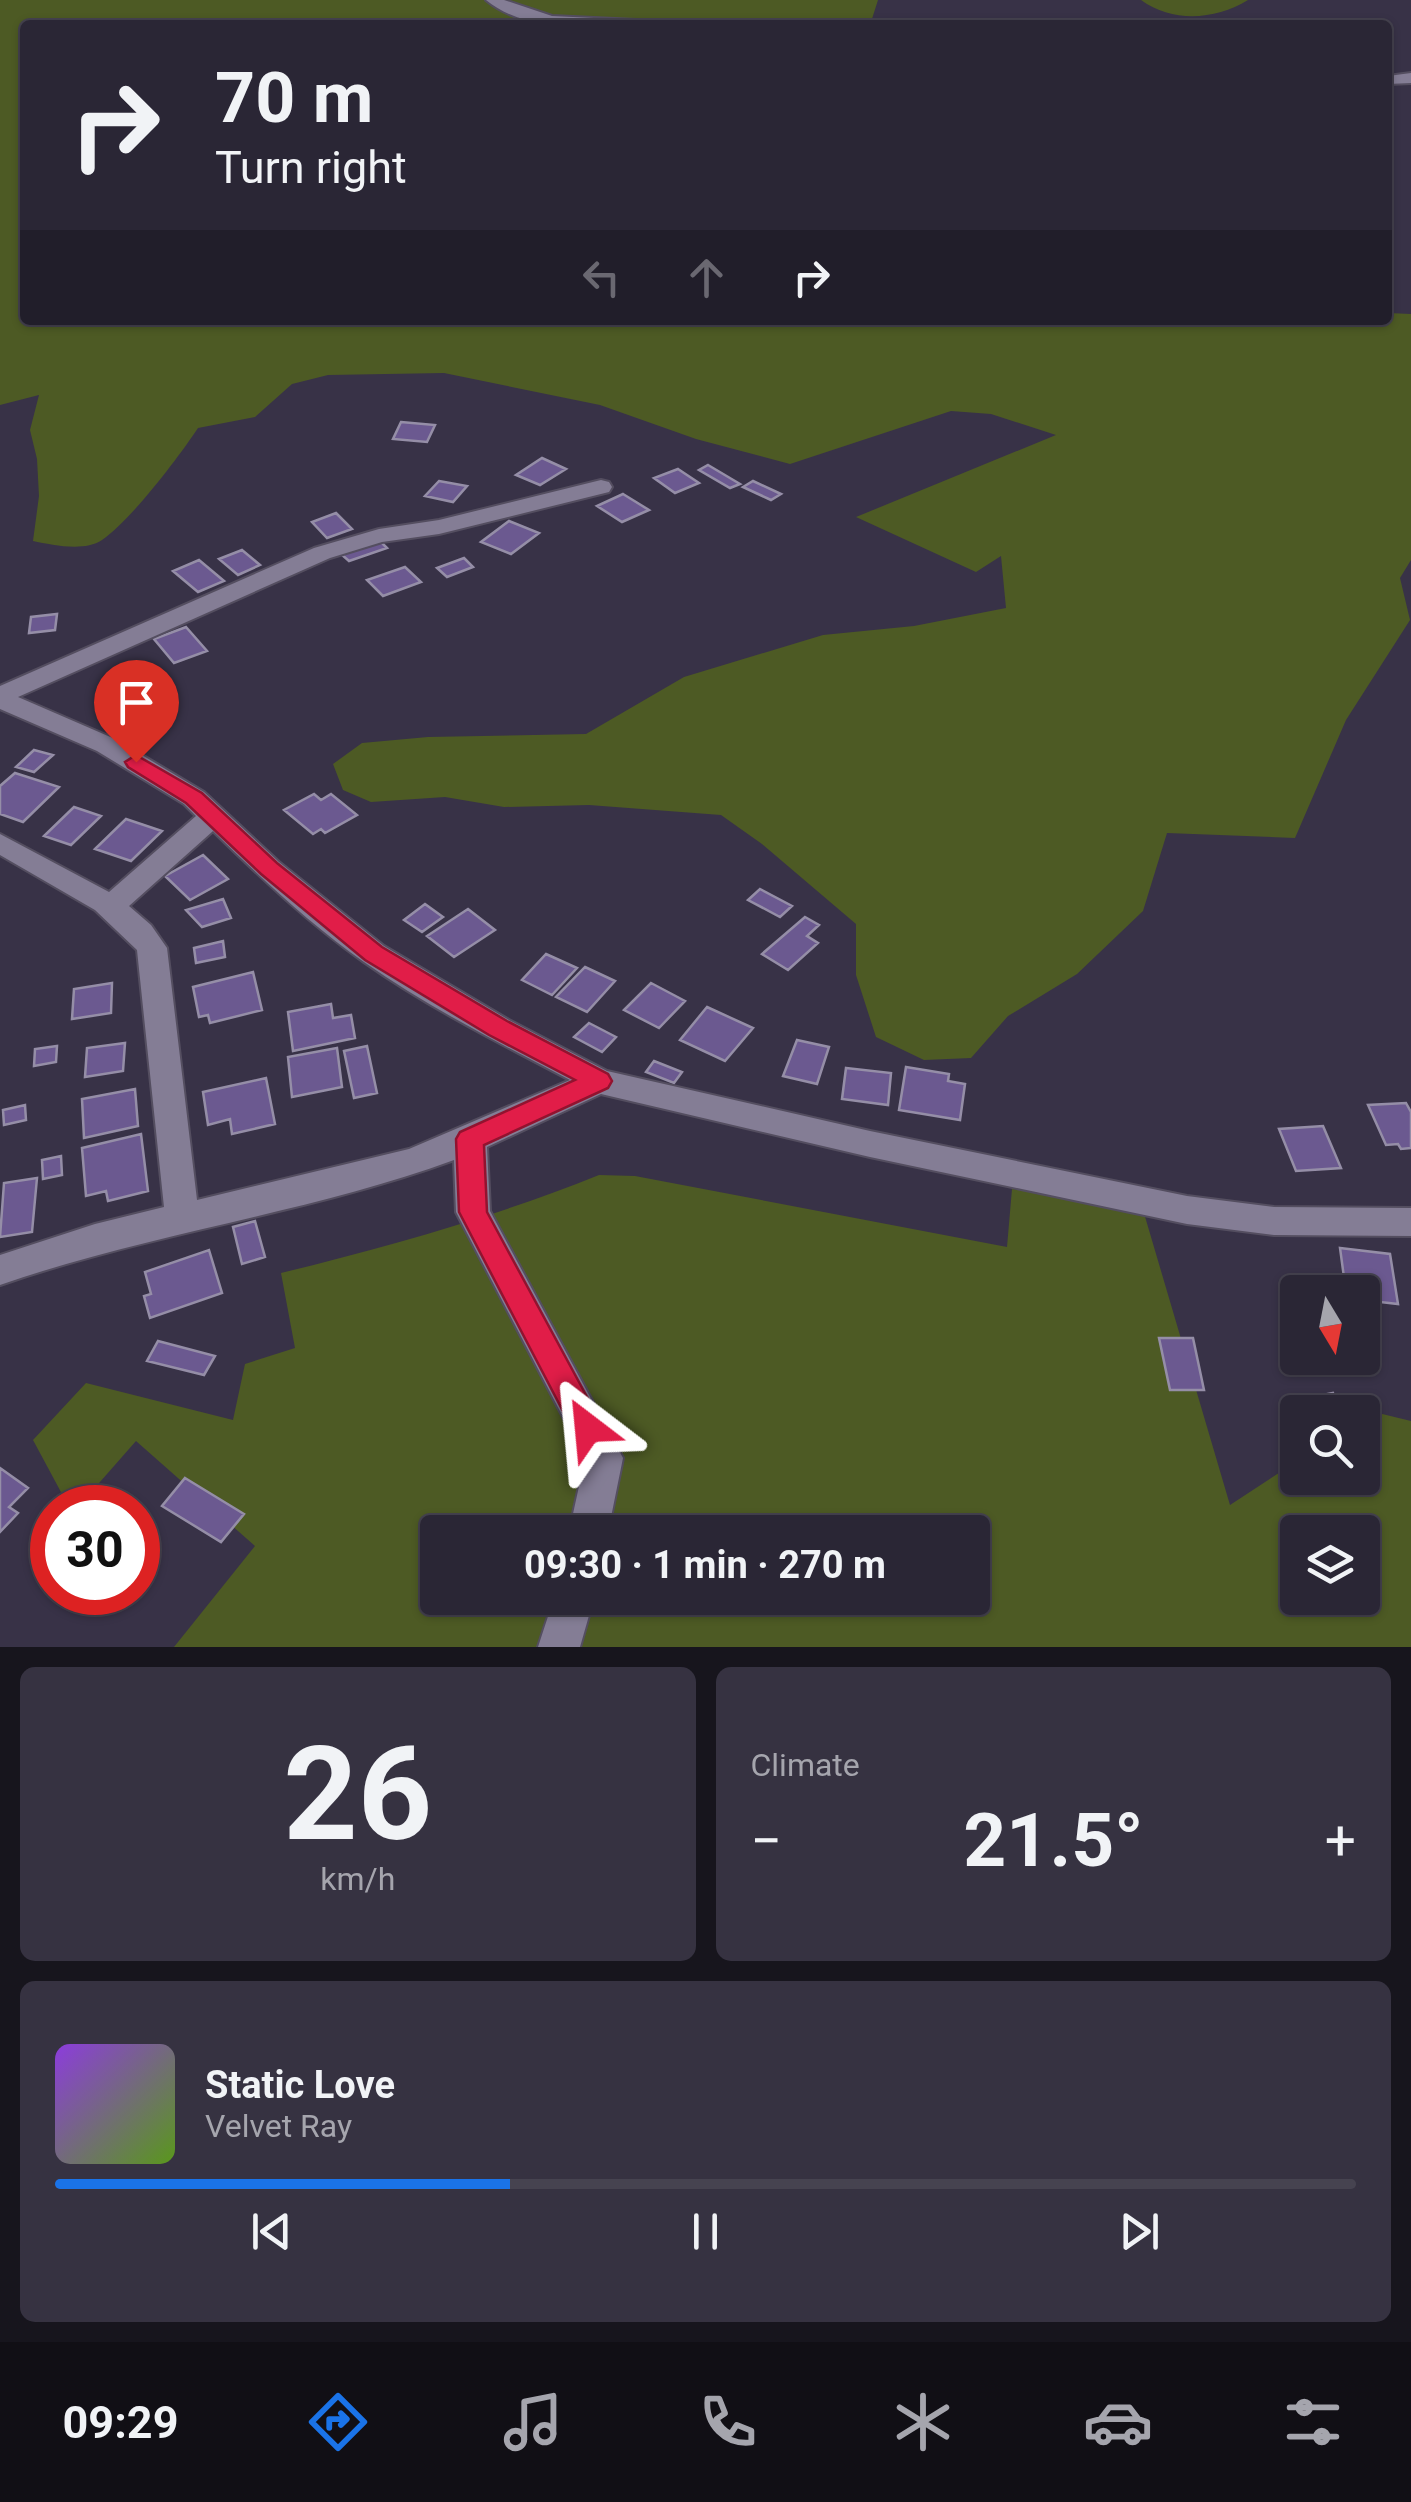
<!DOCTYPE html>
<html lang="en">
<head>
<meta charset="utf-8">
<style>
	body { margin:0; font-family:Roboto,sans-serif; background:#363241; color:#f1f3f6; height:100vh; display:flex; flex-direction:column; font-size:38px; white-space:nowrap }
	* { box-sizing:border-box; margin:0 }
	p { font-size:32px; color:#a5a5ad }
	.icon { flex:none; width:55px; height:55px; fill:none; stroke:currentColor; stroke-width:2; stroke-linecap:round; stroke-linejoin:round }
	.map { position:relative; height:1647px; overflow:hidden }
	.side { display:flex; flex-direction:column; gap:20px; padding:20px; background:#17151d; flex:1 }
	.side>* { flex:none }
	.top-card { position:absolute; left:20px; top:20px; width:1372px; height:305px; border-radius:10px; box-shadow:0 2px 8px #0004,0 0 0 2px #464350; background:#2a2635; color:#f1f3f6; overflow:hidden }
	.needle { width:65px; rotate:170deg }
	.buttons { position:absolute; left:1280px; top:1275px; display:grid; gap:20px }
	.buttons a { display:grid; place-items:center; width:100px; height:100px; border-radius:10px; background:#2a2635; box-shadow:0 2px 8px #0004,0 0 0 2px #464350; font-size:50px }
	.speed { position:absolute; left:30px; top:1485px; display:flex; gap:20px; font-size:50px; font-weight:700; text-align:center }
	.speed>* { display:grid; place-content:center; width:130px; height:130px; border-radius:50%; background:#2a2635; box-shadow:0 2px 8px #0004,0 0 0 2px #464350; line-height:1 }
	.speed .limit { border:15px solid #d22; background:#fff; color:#111 }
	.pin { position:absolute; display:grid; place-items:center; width:85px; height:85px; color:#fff; margin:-102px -42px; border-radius:50% 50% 50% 0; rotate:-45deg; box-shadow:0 0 10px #0007 }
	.pin .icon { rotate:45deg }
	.me { position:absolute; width:110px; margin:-55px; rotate:331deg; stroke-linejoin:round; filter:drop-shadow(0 0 8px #0008) }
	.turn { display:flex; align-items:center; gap:35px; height:210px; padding:0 30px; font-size:45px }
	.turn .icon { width:130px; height:130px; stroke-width:2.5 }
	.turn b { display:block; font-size:70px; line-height:85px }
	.lanes { display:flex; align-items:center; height:95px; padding:0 30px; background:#0003; justify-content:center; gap:50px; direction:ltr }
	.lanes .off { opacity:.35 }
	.big { font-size:75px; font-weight:700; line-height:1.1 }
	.side .card { flex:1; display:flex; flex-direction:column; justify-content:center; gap:15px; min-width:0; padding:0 35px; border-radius:15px; background:#363241 }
	.side .dial { align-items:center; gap:0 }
	.dial b { font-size:130px; line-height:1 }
	.song { display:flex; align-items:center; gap:30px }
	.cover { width:120px; height:120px; border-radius:15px; background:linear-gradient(135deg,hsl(270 70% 55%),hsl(90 70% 35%)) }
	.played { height:10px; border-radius:5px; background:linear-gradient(90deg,#1a73e8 35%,#464350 35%) }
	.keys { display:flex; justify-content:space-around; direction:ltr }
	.heat { display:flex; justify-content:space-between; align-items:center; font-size:55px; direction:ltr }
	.side .tiles { flex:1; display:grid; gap:20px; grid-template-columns:1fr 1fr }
	.card:last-child { grid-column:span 2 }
	.trip { position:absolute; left:420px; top:1515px; width:570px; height:100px; border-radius:10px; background:#2a2635; box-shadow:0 2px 8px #0004,0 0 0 2px #464350; font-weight:700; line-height:100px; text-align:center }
	.dock { display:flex; height:160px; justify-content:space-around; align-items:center; background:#110f15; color:#a5a5ad }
	.dock .icon { width:70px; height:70px }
	.dock .current { color:#1a73e8 }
	.dock b { font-size:45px; color:#f1f3f6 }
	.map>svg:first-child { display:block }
	.green { fill:#4d5a24; fill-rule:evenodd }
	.building { fill:#6b5990; stroke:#958ea7; stroke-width:2.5 }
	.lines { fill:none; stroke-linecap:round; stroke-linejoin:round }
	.minor-casing { stroke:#544e60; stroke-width:4 }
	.minor { fill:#847d95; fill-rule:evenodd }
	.route { fill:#e11d48; stroke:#92132f; stroke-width:2.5 }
</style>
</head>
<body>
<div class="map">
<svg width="1411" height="1647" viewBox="0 0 1411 1647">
	<rect width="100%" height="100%" fill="#383247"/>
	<path class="green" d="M0,0H878L871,22L866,25H25V320H1388V313L1411,314V560L1400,578L1410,620L1346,720L1295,838L1167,833L1143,911L1077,974L1008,1016L971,1058L924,1060L876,1037L856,975V924L762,844L721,815L589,805L504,807L445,797L371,802L343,790L333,764L362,743L428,737L586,734L684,677L823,635L914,626L1006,608L1001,556L976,572L856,517L1056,435L991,414L951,411L790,464L696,439L600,405L444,373L328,375L292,384L255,417L198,428C178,458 131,520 102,540C84,552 53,545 33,541L39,496L37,459L30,430L39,395L0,405Z
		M1141,0H1248C1215,20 1173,23 1141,0Z
		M599,1175L635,1176L1007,1247L1012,1189L1141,1203L1230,1505L1297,1461L1298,1478H1362L1363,1419L1374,1412L1411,1421V1647H174L255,1546L136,1441L78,1507H69L33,1440L86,1383L233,1420L245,1364L295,1348L281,1273C390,1246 495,1217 599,1175ZM438,1532H972V1598H438ZM1298,1532H1362V1598H1298Z"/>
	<path class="building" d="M401,422L435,425L427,442L393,439Z
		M542,458L566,469L540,485L516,475Z
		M708,465L740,484L730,488L699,470Z
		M678,469L699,483L675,493L654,478Z
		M439,481L467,486L453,502L425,496Z
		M753,481L781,494L771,500L743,487Z
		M623,494L649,510L622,522L597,506Z
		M336,513L352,529L327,538L312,522Z
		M509,521L539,533L511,554L481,542Z
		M379,540L387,548L349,561L341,554Z
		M242,550L260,565L238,575L219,559Z
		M464,558L473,567L447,577L437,568Z
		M199,560L224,581L198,592L173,571Z
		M405,567L421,582L383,596L367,580Z
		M57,614L55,630L29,633L31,617Z
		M186,627L207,651L174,663L154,639Z
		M34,750L53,755L34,772L16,767Z
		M15,773L59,787L23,822L0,814V786Z
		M314,794L321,800L331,794L357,815L325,833L321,829L313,834L284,810Z
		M74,807L101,816L71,845L44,836Z
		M126,819L162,831L131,861L95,849Z
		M203,855L228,879L190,900L165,876Z
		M760,889L792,906L780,917L748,900Z
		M223,899L231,918L202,927L186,910Z
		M425,904L443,917L422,932L404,920Z
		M468,909L495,930L454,957L427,936Z
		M805,917L819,925L807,936L818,943L788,970L762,954Z
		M223,941L225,957L196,963L194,948Z
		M546,954L577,968L552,995L522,980Z
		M585,967L615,981L587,1012L556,997Z
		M253,972L262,1010L210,1023L208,1015L199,1017L193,987Z
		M112,983L111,1013L72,1019L74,989Z
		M651,983L685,1001L659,1028L624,1010Z
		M331,1004L333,1018L351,1015L355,1038L293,1051L288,1012Z
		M707,1007L753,1028L725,1061L680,1040Z
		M589,1023L616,1037L602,1052L574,1037Z
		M797,1040L829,1047L817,1084L783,1076Z
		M125,1043L123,1071L85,1077L87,1048Z
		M57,1046L56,1062L34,1066L35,1049Z
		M367,1046L377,1093L354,1098L344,1051Z
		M337,1048L342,1087L292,1097L288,1057Z
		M654,1061L682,1072L674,1083L646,1072Z
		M906,1067L949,1074L948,1081L965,1084L960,1120L899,1110Z
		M846,1068L891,1073L888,1105L842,1099Z
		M266,1078L275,1124L232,1134L230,1119L208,1125L203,1092Z
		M135,1089L138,1126L84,1138L82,1099Z
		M1406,1103L1411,1112V1148L1401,1149L1398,1144L1386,1145L1368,1105Z
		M25,1105L26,1120L4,1125L3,1110Z
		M1323,1126L1341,1168L1296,1171L1279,1129Z
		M141,1134L148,1191L108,1201L106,1191L86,1196L82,1148Z
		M61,1156L62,1175L43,1179L42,1160Z
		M37,1178L32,1232L0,1237L4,1183Z
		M255,1221L265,1257L242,1264L233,1227Z
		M1340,1248L1390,1254L1398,1304L1362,1300V1292H1346Z
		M209,1250L222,1293L150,1318L144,1296L151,1294L145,1272Z
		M1159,1338H1193L1204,1390H1170Z
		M158,1341L215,1356L204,1375L147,1361Z
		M1333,1393L1343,1412H1304L1298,1400Z
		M0,1468L28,1488L9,1507L18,1513L0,1532Z
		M185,1478L244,1514L221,1542L162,1506Z"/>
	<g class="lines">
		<defs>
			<path id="minor" d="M486,0H504L552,16L657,21L664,25C609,25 532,38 486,0Z
				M1411,73V83L1388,84V76Z
				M601,480L609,482L612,487L609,492L439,534L382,542L330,558L18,697L115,739L204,792L279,862L384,946L509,1020L607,1071L870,1131L1187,1196L1274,1207L1411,1208V1236L1274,1235L1187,1224L870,1157L601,1094L487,1147L490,1211L623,1458L608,1532H569L585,1459L456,1212L454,1160C306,1214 149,1233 0,1285V1255L95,1224L164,1207L137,950L95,910L0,855V834L109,892L196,816L184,804L97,751L0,709V686L314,548L379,529L439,520ZM213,831C260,877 310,924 364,962C428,1007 501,1044 570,1080L409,1149L197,1200L167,948L151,925L129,906Z
				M554,1598H594L580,1647H538Z"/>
		</defs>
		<use href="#minor" class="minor-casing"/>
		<use href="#minor" class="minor"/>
	</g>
	<path class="route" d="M136,755L202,793L277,863L382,947L507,1021L608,1074L612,1081L608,1088L484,1145L487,1212L599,1419L604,1428L599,1438L588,1443L577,1438L459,1212L456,1139L460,1132L575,1080L489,1035L365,960L261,874L186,803L128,767L125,762Z"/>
</svg>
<div class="buttons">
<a><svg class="needle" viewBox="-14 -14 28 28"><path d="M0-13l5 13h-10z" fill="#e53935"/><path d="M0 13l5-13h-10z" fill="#a5a5ad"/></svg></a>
<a><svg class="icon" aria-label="search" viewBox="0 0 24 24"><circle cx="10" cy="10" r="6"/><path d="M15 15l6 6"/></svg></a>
<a><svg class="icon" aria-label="layers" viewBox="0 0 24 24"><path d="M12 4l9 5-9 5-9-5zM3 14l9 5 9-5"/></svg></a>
</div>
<div class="speed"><div class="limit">30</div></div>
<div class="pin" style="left:136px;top:762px;background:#d93025"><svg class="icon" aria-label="arrive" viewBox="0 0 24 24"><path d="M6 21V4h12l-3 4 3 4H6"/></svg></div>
<svg class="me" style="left:588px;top:1428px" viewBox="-20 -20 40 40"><path d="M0-17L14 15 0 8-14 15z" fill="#e11d48" stroke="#fff" stroke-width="4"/></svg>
<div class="trip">09:30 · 1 min · 270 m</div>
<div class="top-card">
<div class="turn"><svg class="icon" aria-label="right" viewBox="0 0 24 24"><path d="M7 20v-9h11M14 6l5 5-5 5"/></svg><div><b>70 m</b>Turn right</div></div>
<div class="lanes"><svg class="icon off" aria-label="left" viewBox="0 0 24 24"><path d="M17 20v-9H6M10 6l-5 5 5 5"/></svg><svg class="icon off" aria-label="ahead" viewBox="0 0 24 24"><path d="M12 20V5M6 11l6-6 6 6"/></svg><svg class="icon" aria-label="right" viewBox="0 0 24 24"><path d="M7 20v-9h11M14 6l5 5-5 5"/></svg></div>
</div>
</div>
<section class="side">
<div class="tiles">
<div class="card dial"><b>26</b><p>km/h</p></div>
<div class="card"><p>Climate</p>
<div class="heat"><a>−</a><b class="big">21.5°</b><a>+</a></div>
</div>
<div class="card">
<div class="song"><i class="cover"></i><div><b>Static Love</b><p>Velvet Ray</p></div></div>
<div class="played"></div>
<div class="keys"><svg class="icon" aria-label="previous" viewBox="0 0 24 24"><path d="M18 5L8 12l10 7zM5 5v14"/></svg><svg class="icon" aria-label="pause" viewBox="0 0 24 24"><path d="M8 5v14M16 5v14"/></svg><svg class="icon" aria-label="next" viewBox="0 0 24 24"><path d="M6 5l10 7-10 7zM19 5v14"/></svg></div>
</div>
</div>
</section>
<nav class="dock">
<b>09:29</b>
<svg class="icon current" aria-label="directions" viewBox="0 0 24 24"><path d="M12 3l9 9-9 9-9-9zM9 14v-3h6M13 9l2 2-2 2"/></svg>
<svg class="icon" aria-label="music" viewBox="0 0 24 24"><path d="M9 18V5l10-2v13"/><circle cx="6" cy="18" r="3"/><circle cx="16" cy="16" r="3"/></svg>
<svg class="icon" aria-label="phone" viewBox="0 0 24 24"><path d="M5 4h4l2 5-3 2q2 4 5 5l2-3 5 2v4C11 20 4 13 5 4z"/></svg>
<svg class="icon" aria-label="climate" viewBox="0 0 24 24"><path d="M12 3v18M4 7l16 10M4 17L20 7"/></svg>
<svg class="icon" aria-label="car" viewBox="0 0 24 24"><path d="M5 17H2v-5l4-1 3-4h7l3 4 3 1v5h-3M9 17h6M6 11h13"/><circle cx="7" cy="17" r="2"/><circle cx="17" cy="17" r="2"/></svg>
<svg class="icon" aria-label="filters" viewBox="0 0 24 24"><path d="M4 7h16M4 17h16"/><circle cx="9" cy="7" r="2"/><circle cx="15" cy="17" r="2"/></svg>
</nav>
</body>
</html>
